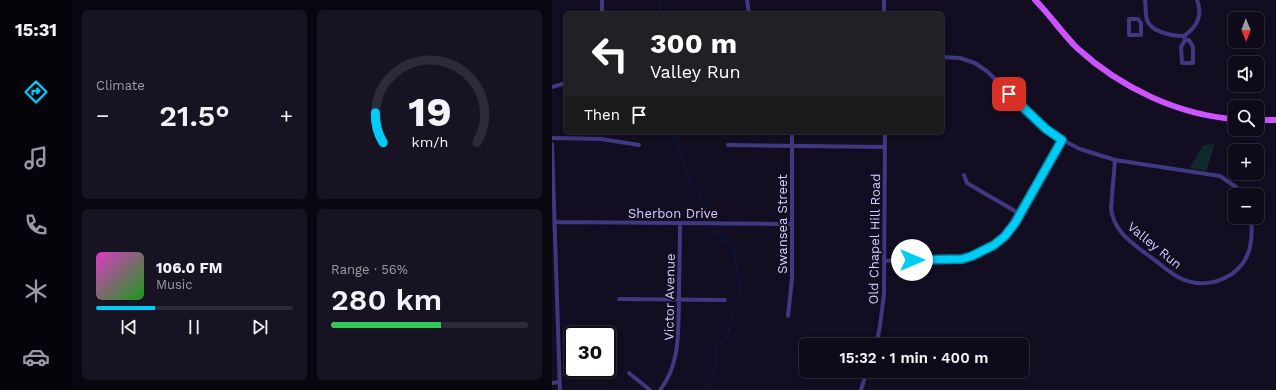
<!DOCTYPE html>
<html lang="en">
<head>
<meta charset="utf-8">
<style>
	body { margin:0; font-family:"Work Sans",sans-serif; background:#171322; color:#f1f3f6; height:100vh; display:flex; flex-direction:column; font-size:15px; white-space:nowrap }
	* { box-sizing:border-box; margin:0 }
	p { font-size:13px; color:#9b9aa2 }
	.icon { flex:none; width:22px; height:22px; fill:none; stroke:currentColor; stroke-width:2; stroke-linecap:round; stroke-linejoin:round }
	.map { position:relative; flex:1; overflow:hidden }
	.panel { display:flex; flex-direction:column; gap:10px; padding:10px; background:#08060e; width:480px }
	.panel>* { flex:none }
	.guide { position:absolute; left:12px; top:12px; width:380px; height:122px; border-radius:6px; box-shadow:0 2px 6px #0003,0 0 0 1px #2e2b38; background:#202124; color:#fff; overflow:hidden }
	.needle { width:26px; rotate:179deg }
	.fabs { position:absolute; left:676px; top:12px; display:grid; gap:8px }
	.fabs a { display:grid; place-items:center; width:36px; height:36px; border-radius:6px; background:#0e0a19; box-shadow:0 2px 6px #0003,0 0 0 1px #2e2b38; font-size:20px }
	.speed { position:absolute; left:12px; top:326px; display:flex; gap:8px; font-size:20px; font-weight:700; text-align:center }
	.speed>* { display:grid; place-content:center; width:52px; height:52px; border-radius:50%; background:#0e0a19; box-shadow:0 2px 6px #0003,0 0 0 1px #2e2b38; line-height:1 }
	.speed .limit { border:2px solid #111; border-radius:6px; background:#fff; color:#111 }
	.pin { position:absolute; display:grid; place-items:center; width:34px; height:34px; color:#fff; margin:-17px; border-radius:8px; box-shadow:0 2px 6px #0006 }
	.me { position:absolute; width:44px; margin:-22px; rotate:90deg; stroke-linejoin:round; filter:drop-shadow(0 0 3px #0008) }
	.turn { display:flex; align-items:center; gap:14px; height:84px; padding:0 20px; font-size:18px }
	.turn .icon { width:52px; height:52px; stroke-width:2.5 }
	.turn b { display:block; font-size:28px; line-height:34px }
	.then { display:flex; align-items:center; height:38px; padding:0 20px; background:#0003; gap:8px; font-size:15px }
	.big { font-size:30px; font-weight:600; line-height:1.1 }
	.panel .tile { flex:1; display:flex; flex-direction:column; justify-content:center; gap:6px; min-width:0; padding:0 14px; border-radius:6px; background:#171322 }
	.panel .dial { align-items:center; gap:0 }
	.dial svg { height:104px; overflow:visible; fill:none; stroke:#2e2b38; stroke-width:7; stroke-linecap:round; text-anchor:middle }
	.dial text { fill:#f1f3f6; stroke:none }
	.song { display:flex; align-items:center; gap:12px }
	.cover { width:48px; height:48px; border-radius:6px; background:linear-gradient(135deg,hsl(310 70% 55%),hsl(120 70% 35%)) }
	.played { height:4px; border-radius:2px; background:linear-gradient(90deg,#00ccf8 30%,#2e2b38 30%) }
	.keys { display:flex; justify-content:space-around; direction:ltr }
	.heat { display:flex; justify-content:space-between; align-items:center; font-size:22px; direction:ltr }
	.charge { height:6px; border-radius:3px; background:linear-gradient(90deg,#34c759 56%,#2e2b38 0) }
	.panel .tiles { flex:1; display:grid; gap:10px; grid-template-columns:repeat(2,1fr) }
	.trip { position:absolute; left:247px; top:338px; width:230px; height:40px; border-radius:6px; background:#0e0a19; box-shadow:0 2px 6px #0003,0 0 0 1px #2e2b38; font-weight:600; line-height:40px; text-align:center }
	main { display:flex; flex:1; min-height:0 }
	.tab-bar { display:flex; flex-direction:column; width:72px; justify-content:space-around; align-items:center; background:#06040a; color:#9b9aa2 }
	.tab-bar .icon { width:28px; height:28px }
	.tab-bar .on { color:#00ccf8 }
	.tab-bar b { font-size:18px; color:#f1f3f6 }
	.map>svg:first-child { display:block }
	.green { fill:#102a2b }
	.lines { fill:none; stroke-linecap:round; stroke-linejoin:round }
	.stream { stroke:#09183e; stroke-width:1.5 }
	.street { stroke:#403881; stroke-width:4 }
	.primary { stroke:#cc54ff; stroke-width:6 }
	.route-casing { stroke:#0085a1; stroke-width:10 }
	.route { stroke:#00ccf8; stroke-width:7 }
	.labels { text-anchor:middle; stroke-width:4; stroke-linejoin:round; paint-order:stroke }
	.street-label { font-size:13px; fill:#d7cdff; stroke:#120d21 }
</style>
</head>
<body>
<main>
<nav class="tab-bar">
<b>15:31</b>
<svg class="icon on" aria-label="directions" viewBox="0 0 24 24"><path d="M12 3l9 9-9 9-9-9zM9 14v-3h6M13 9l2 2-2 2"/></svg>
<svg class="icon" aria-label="music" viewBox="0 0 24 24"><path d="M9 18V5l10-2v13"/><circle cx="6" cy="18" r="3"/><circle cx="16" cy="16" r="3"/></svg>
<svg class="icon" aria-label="phone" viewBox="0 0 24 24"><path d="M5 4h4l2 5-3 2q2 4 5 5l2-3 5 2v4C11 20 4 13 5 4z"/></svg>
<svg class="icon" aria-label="climate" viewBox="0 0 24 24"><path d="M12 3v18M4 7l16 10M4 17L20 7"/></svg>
<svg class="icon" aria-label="car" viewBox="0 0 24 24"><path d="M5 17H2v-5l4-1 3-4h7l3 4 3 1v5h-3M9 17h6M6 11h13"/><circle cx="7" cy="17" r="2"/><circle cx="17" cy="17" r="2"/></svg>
</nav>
<section class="panel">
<div class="tiles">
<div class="tile"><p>Climate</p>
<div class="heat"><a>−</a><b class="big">21.5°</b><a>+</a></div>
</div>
<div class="tile dial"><svg viewBox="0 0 100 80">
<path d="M14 69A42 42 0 1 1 86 69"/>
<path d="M14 69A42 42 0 0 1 8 46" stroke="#00ccf8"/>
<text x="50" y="56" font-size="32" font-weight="700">19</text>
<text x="50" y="72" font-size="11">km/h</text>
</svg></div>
<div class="tile">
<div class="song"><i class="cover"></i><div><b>106.0 FM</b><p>Music</p></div></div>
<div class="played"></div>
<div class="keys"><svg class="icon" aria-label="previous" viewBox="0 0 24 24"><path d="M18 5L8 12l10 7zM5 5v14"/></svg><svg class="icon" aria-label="pause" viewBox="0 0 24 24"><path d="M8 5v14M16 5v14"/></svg><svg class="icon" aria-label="next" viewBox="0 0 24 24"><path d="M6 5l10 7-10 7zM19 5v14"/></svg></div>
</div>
<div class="tile"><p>Range · 56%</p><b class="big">280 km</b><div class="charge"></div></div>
</div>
</section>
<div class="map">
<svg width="724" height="390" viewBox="0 0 724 390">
	<rect width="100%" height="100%" fill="#120d21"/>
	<path class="green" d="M663,144L654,171L638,168L651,145Z"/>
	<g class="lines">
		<path class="stream" d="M107,14L110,0
			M115,132C134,148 128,162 138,182C140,184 142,186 144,189C151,198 155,209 158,220
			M163,230L182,249L189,293
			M151,390L163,370L165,363L162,347L164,344C176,342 177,331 179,321C180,316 183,311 186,306"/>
		<path class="street" d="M195,0L197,14
			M332,0V14
			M593,0C594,6 593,14 595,20C599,32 620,36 632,36L633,40
			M50,14V0
			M577,19H586L589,23V35H577Z
			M632,36C645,27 651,15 645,0
			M633,40H637L641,47V63H630L629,47Z
			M390,57L408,58L423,63L436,72L478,115L503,136L528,149L563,160
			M0,87L14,83
			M0,138L49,139L87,145
			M0,144L8,390
			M176,145L333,147
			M412,175L415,183L468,214
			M691,195L684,187L668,176L563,160L559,208C561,231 580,243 597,256C608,263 618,274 630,279C656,291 691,277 698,247C700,238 700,227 699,217
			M3,222L240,224
			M333,261L406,259L419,256L442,245L453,236L463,223L510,140
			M67,299L173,300
			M236,316L240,279V132
			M324,345L328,326L332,294L333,132
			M77,373L98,390
			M0,383L7,382
			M108,390C129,364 126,329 127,298C127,273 128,248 128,223
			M309,390L315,371"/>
		<path class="primary" d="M483,0C498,15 510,33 525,48C568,87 625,115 683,119
			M705,120H724"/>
	</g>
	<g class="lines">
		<defs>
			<path id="route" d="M360,260L410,259L420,256L442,245L453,236L463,223L510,140L494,129L457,94"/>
		</defs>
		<use href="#route" class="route-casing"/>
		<use href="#route" class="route"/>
	</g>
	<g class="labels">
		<g class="street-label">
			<text x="121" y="218">Sherbon Drive</text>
			<text transform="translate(230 224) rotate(-90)" y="5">Swansea Street</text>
			<text transform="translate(322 239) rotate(-89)" y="5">Old Chapel Hill Road</text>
			<text transform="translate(603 245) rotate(39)" y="5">Valley Run</text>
			<text transform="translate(117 297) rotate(-89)" y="5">Victor Avenue</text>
		</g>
	</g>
</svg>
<div class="fabs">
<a><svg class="needle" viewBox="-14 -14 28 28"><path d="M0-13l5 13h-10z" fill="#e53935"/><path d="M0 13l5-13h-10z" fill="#9b9aa2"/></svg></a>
<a><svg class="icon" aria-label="sound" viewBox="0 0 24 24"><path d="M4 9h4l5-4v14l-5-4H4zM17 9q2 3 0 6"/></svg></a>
<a><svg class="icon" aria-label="search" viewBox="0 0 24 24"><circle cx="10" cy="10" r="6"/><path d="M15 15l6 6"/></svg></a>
<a>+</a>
<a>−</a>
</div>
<div class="speed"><div class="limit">30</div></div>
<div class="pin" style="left:457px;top:94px;background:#d93025"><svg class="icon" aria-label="arrive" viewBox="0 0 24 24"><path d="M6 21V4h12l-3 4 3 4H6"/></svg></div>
<svg class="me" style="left:360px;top:260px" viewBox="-20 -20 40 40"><circle r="19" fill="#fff"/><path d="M0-13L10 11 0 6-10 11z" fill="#00ccf8"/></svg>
<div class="trip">15:32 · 1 min · 400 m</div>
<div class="guide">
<div class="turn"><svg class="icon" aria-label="left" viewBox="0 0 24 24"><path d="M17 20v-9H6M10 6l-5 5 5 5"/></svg><div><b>300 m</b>Valley Run</div></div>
<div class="then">Then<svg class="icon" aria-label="arrive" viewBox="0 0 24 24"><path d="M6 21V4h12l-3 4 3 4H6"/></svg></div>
</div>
</div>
</main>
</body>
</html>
